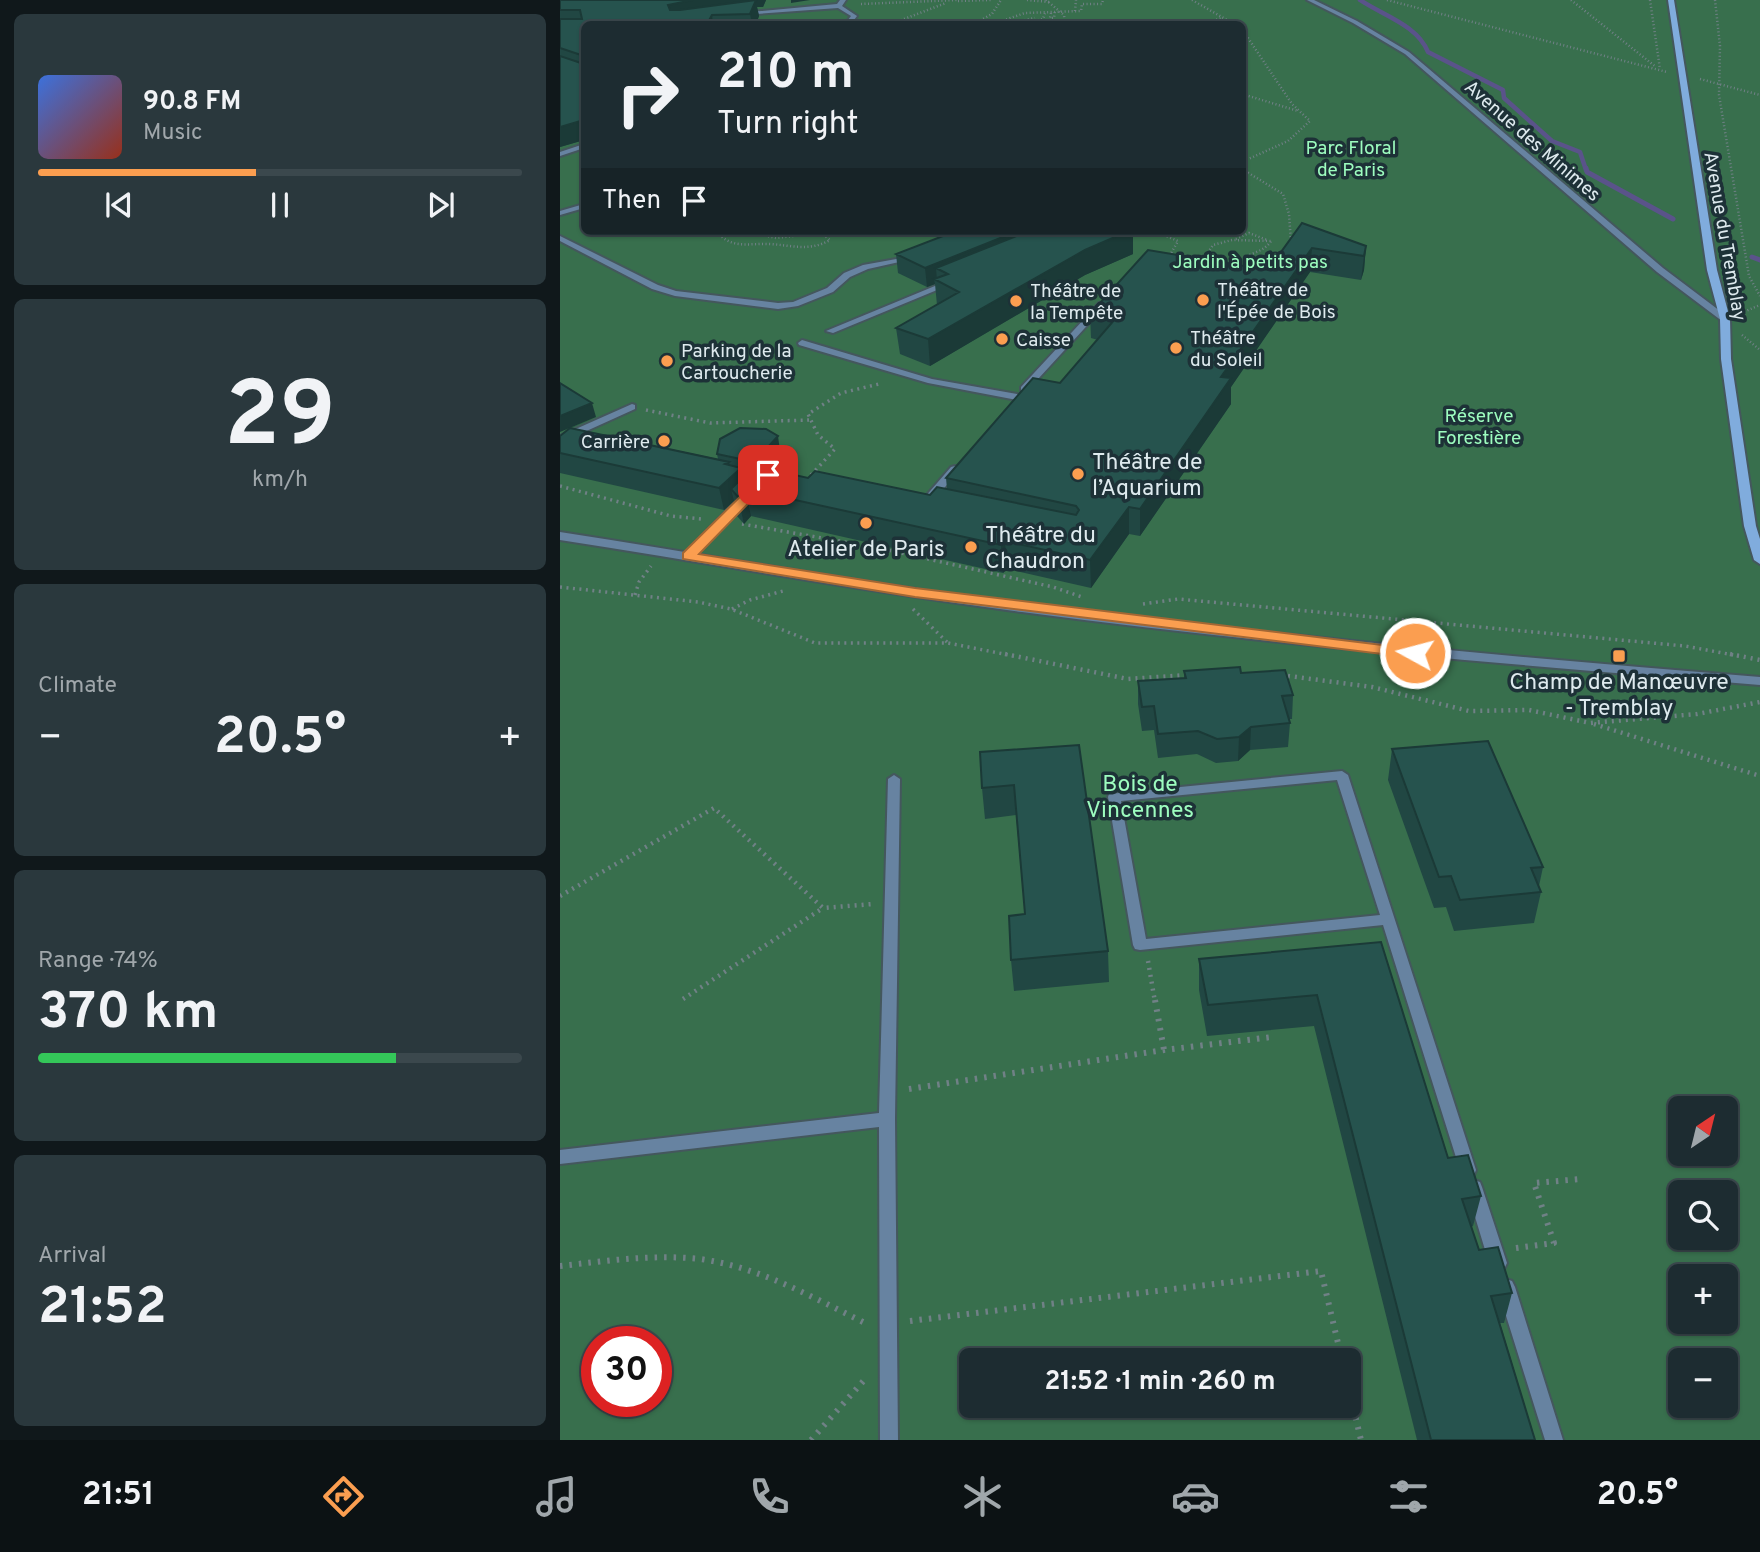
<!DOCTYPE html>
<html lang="en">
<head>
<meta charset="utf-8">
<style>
	body { margin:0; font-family:Overpass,sans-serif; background:#2a383d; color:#f1f3f6; height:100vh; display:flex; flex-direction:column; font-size:26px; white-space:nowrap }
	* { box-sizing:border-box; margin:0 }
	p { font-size:23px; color:#a0a7ab }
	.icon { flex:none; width:38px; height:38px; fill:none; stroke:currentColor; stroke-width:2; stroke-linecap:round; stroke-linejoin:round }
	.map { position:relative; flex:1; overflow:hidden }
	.drawer { display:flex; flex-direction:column; gap:14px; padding:14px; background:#10181b; width:560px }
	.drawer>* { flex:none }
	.hud { position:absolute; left:21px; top:21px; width:665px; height:214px; border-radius:10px; box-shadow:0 2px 5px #0004,0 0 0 2px #3b484d; background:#1d2c31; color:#f1f3f6; overflow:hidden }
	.needle { width:46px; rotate:35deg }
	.buttons { position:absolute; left:1108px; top:1096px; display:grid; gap:14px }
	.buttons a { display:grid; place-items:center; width:70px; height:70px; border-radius:10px; background:#1d2c31; box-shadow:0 2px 5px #0004,0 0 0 2px #3b484d; font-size:35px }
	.speed { position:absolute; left:21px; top:1326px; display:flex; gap:14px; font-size:35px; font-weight:700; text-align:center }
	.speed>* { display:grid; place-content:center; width:91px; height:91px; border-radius:50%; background:#1d2c31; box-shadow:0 2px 5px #0004,0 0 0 2px #3b484d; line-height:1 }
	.speed .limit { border:10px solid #d22; background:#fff; color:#111 }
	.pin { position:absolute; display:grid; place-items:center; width:60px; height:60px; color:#fff; margin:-30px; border-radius:14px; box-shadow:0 4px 10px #0006 }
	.me { position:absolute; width:77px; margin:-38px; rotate:277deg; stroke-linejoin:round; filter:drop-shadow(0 0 5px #0008) }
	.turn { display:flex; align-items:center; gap:24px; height:147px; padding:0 21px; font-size:32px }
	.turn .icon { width:91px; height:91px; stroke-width:2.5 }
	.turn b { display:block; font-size:49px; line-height:60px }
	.then { display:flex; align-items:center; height:66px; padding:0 21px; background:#0003; gap:14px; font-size:26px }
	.big { font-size:52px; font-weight:700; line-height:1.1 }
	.drawer .widget { flex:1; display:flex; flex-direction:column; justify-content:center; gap:10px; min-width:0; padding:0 24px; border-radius:10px; background:#2a383d }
	.drawer .dial { align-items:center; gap:0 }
	.dial b { font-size:91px; line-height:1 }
	.song { display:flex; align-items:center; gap:21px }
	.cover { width:84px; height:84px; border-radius:10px; background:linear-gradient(135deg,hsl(220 70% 55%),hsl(10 70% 35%)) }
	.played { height:7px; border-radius:4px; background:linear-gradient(90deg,#fb9e50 45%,#3b484d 45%) }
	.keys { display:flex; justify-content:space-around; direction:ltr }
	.heat { display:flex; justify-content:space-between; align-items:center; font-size:38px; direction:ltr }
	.charge { height:10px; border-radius:5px; background:linear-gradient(90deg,#34c759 74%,#3b484d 0) }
	.trip { position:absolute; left:399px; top:1348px; width:402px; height:70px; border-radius:10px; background:#1d2c31; box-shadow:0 2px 5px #0004,0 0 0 2px #3b484d; font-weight:700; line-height:70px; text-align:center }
	.dock { display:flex; height:112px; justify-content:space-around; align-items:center; background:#0c1214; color:#a0a7ab }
	.dock .icon { width:49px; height:49px }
	.dock .selected { color:#fb9e50 }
	.dock b { font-size:32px; color:#f1f3f6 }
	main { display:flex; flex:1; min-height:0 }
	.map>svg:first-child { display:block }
	.green { fill:#386f4d; fill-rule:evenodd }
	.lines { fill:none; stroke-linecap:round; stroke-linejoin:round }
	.stream-far1 { stroke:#5a538a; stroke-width:4.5 }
	.stream { stroke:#5a538a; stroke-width:5 }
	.lane-casing { stroke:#44575d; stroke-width:4 }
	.street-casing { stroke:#44575d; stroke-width:4 }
	.secondary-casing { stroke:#44575d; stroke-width:4 }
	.path-far3 { stroke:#708186; stroke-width:2.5; stroke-dasharray:1 2.5; stroke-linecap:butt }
	.path-far2 { stroke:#708186; stroke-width:3.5; stroke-dasharray:2 4.5; stroke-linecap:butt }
	.path-far1 { stroke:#708186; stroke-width:4.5; stroke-dasharray:2 5; stroke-linecap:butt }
	.path { stroke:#708186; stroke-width:6; stroke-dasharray:2.5 7; stroke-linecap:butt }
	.lane { fill:#6783a1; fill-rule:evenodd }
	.street { fill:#6783a1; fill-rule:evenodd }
	.secondary { fill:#80acdd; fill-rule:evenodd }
	.wall { fill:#214743 }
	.shaded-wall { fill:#1b3a37 }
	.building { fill:#26534e; stroke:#1b3a37; stroke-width:2 }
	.route { fill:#fb9e50; stroke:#a36734; stroke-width:2 }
	.poi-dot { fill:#fb9e50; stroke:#1d3137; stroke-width:2.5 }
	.labels { text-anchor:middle; stroke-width:7; stroke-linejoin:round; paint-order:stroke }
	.far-street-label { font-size:19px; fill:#deeaee; stroke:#1d3137 }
	.far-park-label { font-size:19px; fill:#9dfdbf; stroke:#1d3137 }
	.far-poi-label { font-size:19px; fill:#deeaee; stroke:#1d3137; text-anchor:start }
	.poi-label { font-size:23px; fill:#deeaee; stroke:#1d3137; text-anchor:start }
	.park-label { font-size:23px; fill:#9dfdbf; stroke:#1d3137 }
</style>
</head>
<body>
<main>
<section class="drawer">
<div class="widget">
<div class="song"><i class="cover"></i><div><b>90.8 FM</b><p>Music</p></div></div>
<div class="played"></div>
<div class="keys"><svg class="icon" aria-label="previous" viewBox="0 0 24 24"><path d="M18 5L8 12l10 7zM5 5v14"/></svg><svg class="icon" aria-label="pause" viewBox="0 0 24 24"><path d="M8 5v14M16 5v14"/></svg><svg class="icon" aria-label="next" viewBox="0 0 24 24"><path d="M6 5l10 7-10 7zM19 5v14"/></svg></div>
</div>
<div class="widget dial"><b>29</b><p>km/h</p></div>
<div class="widget"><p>Climate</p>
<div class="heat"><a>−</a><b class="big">20.5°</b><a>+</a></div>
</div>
<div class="widget"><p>Range · 74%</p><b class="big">370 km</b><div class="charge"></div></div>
<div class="widget"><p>Arrival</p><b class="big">21:52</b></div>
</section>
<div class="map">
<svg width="1200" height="1440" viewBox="0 0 1200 1440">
	<rect width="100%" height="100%" fill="#273b41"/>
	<path class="green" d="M0,0H1200V1440H0ZM24,24H682V231H24ZM1120,1108H1166V1153H1120ZM1120,1192H1166V1237H1120ZM1120,1276H1166V1321H1120ZM37,1342H96V1402H37ZM411,1360H789V1405H411ZM1120,1360H1166V1405H1120Z"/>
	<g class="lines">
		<path class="stream-far1" d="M800,0C824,16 857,25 868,52L943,90L944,98L992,141L1020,152L1026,170"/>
		<path class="stream" d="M1026,168L1027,172L1113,219
			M1192,257L1200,260"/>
		<defs>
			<path id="lane" d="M280,0H286L282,6L297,16L291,24H285L291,16L278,8L182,15L179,13L277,4Z
				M747,0H754L797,21L849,52L1103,268L1168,317V321H1162L1097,272L845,54L793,23Z
				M24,144V148L0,156V152Z
				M24,204V208L0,215V211Z
				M0,236L98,285L116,291L218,303L233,302L267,288L284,273L303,265L353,256L357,258L308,269L290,277L273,292L238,306L218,309L115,296L92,289L0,241Z
				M387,281L394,283L273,333L266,331Z
				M539,303L546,305L467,391H461V387Z
				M242,340L372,379L457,394L462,397L457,400L368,383L239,345L238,343Z
				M72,404L75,405V409L0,443V436Z
				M395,466L400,469L399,471L372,502H364V498L391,467Z
				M187,493L192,496L191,498L132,558H124L123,556L124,554L183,494Z
				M782,771L788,775L916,1170L914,1175L908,1177L902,1175L900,1170L823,925L580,950L575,949L573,945L548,797L549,794ZM777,780L820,915L586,939L561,801Z
				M334,775L340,779L335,1119L338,1440H320L319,1127L0,1164V1150L319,1113L328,779Z
				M914,1180L920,1182L922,1187L947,1263L944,1269L938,1271L932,1269L929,1263L906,1187L908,1182Z
				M946,1279L952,1281L955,1287L1003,1440H985L937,1287L940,1281Z"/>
			<path id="street" d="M0,532C154,556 308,584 462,604C707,635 954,657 1200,677V685C954,665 707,644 462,612C308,592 154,564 0,540Z"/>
			<path id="secondary" d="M1108,0H1114L1157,270L1170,319L1171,359L1196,526L1200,539V564L1194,560L1184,526L1161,359L1160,319L1147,270Z"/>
		</defs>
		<use href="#lane" class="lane-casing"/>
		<use href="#street" class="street-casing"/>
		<use href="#secondary" class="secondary-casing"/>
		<path class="path-far3" d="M467,0L489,2
			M486,0L504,15L505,23L501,24
			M632,0L674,24
			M827,0L1107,72
			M1011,0L1096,67
			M1090,0L1100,69
			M1155,0L1160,46L1159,95L1189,276L1200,296
			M398,1L431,0
			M301,4L397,0
			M515,11L516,0
			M491,13L490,18H494L495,11
			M461,21L475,18
			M443,23H465L483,19L485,13
			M331,24L386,3
			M423,24L421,20L432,14L441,0
			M433,24L465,13L521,11L522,4H542L543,0
			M643,24L662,18
			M682,29L732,104L750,121L728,141L682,162
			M1140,79L1200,95
			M682,94L738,111
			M682,169L723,194L729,214L731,242
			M162,231L160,235C174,249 191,243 209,244C231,245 249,252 270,240L261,233L216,238L202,235L200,231
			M594,231L618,241L609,257
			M676,239L689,233L707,240
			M636,260L647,254L653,245L672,240L711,241
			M672,266C684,253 703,254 711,241
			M1181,313L1200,305
			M1182,335L1200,350"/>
		<path class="path-far2" d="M86,410L150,423L249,420
			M251,475L275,449L258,435L248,414L281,393L319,384
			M0,486L111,516L142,519
			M182,524L314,547L493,587L522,597
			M0,587L138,602L171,609L255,643H388L454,656
			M75,595L79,582L91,566
			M583,604L618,599L1125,646L1179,656
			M172,609L190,600L223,591
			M353,609L387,642"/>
		<path class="path-far1" d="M445,654L568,679L628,675
			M1170,654L1200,660
			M721,675L812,687L909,711L969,710L1030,723L1137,714L1200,702
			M1034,724L1200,776
			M0,896L154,808L263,908L313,904
			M588,961L595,1002
			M123,999L263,908"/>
		<path class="path" d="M595,1000L604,1050
			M349,1089L604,1050L712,1037
			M956,1248L994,1243L974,1183L1021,1179
			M0,1266C46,1261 93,1254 140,1259C199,1267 252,1297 305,1323
			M350,1321L761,1271L782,1360
			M789,1390L801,1440
			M251,1440L306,1378"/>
		<use href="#lane" class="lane"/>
		<use href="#street" class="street"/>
		<use href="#secondary" class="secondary"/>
	</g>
	<path class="wall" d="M0,0H206L203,7H197L199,16L196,24H24V140L0,147Z
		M742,223L806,246L804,270L801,280L750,272L671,387V404L580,536L569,534L531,588L447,569L443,573L191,516L184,524L177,516L174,501L164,510L0,473V436L10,428L36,417L11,428L158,459L157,454L220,451L212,461L200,467L248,478L370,495L387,489L386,478L500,383L538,340L531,338L530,314L708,270Z
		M336,254H573L525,275L370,366L340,354L336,328L377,305L375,284L367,287L338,273Z
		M624,671L681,673L733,695L732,719H729L730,723L728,747L690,750L678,761L656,763L637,754L598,758L594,730L582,731L578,704V681L624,678Z
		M519,745L548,951L549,982L454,991L451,960L465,914L456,815L425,819L422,788Z
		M832,749L983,867L979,886L981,892L974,923L894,931L886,907L874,908L828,780Z
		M821,942L888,1158L921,1196L913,1226L911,1227L919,1250L952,1293L944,1323H940L975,1440H857L754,1026L647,1036L639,990V959Z"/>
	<path class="shaded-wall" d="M133,0H206L203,7H197L199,16L196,24H192L190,14L193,8L111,22L108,5Z
		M231,0H250L231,3Z
		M152,15L153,24H147Z
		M24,120V140L0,147V127Z
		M458,231H487L388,274L376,268L377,281L374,279L375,284L367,287L365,268Z
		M569,231H573V254L525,275L370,366L368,339L525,250Z
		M806,246L804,270L801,280L804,256Z
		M752,248L750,272L671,387V404L580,536V509L661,377Z
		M32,403L36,417L0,432V416Z
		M218,436L220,451L212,461L188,475L185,460Z
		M169,462L172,476L181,468L185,489H171L174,501L164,510L159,488L165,464Z
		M185,489L191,516L184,524L178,497Z
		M569,507V534L531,588L530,560Z
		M445,541L447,569L443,573L441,545Z
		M691,727L690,750L678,761L679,737Z"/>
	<path class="building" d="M0,0H133L108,5L110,10H120L196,0L190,14L152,15L147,24H24V120L0,127V56L21,63V55L0,48V19H22L20,10H0Z
		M742,223L806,246L804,256L752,248L661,377L671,378L580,509L569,507L530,560L445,541L441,545L185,489L178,497L171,489L194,466L248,478L255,471L370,495L377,487L516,515L519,510L516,506L386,478L473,378L500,383L556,318L530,314L588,250L708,270Z
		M396,231H458L365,268L336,254Z
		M469,231H569L525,250L368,339L336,328L399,292L374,279L388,274L376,268Z
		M0,383L32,403L0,416Z
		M10,428L169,462L165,464L181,468L159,488L0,453V436Z
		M180,428L206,429L218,436L209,446L185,460L157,454L160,439Z
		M680,667L681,673L725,670L733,695L722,696L730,723L691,727L679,737L657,739L638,731L598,734L594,706L582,707L578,681L626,678L624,671Z
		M928,741L983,867L971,868L981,892L900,900L891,876L879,877L832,749Z
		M519,745L548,951L451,960L449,916L465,914L454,785L422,788L420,752Z
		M821,942L888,1158L908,1155L921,1196L902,1199L919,1250L938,1247L952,1293L931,1296L975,1440H871L757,995L648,1005L639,959Z"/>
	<path class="route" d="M208,471L213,473V478L139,554L355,588L855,649L863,653L855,658L355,597L123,559V553L204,473Z"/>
	<g class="poi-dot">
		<circle cx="643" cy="300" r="7"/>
		<circle cx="456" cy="301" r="7"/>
		<circle cx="442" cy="339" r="7"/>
		<circle cx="616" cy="348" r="7"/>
		<circle cx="107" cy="361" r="7"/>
		<circle cx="104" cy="441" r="7"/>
		<circle cx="518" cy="474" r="7"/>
		<circle cx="306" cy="523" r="7"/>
		<circle cx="411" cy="547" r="7"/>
		<rect x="1052" y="649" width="14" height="14" rx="3.5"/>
	</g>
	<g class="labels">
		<g class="far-street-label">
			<text transform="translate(973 140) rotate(41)" y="7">Avenue des Minimes</text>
			<text transform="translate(1166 236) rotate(80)" y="7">Avenue du Tremblay</text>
		</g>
		<g class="far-park-label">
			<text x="791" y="154">Parc Floral<tspan x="791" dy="22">de Paris</tspan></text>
			<text x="690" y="268">Jardin à petits pas</text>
			<text x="919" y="422">Réserve<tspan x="919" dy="22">Forestière</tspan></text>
		</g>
		<g class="far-poi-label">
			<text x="657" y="296">Théâtre de<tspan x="657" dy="22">l'Épée de Bois</tspan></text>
			<text x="470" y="297">Théâtre de<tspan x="470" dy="22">la Tempête</tspan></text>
			<text x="630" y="344">Théâtre<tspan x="630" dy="22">du Soleil</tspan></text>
			<text x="456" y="346">Caisse</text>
			<text x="121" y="357">Parking de la<tspan x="121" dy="22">Cartoucherie</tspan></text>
			<text x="90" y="448" text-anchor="end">Carrière</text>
		</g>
		<g class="poi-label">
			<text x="532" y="469">Théâtre de<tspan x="532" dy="26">l’Aquarium</tspan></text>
			<text x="425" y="542">Théâtre du<tspan x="425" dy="26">Chaudron</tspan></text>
			<text x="306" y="556" text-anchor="middle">Atelier de Paris</text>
			<text x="1059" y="689" text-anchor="middle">Champ de Manœuvre<tspan x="1059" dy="26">- Tremblay</tspan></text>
		</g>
		<g class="park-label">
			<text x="580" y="791">Bois de<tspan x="580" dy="26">Vincennes</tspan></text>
		</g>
	</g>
</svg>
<div class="buttons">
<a><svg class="needle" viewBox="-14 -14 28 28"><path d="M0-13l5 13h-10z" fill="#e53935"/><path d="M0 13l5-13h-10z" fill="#a0a7ab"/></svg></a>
<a><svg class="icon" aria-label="search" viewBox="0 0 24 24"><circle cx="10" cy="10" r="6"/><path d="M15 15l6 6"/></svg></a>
<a>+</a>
<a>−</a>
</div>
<div class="speed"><div class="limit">30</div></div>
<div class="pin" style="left:208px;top:475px;background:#d93025"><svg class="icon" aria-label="arrive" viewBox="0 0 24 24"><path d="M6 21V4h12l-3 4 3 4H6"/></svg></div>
<svg class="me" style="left:855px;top:653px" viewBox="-20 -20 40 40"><circle r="17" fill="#fb9e50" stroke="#fff" stroke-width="3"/><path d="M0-11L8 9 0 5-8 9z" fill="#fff"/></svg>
<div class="trip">21:52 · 1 min · 260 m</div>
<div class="hud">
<div class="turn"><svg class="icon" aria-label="right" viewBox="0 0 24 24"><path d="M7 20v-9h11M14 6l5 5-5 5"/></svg><div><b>210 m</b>Turn right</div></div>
<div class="then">Then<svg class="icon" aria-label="arrive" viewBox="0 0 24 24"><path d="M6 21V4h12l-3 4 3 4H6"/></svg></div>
</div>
</div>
</main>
<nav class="dock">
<b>21:51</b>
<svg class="icon selected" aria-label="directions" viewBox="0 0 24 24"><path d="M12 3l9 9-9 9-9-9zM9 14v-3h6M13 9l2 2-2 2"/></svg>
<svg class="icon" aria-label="music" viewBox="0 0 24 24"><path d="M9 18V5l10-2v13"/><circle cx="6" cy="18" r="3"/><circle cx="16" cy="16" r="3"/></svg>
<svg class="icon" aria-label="phone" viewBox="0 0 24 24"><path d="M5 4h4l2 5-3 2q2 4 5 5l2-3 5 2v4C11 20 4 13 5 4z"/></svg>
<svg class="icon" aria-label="climate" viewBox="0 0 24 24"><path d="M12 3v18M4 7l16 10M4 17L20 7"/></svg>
<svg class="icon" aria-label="car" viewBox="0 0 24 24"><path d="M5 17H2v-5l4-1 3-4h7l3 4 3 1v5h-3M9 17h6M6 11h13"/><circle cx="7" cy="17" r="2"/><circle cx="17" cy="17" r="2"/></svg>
<svg class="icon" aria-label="filters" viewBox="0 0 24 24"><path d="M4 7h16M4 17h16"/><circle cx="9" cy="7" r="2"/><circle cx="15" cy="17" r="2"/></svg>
<b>20.5°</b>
</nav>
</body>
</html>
